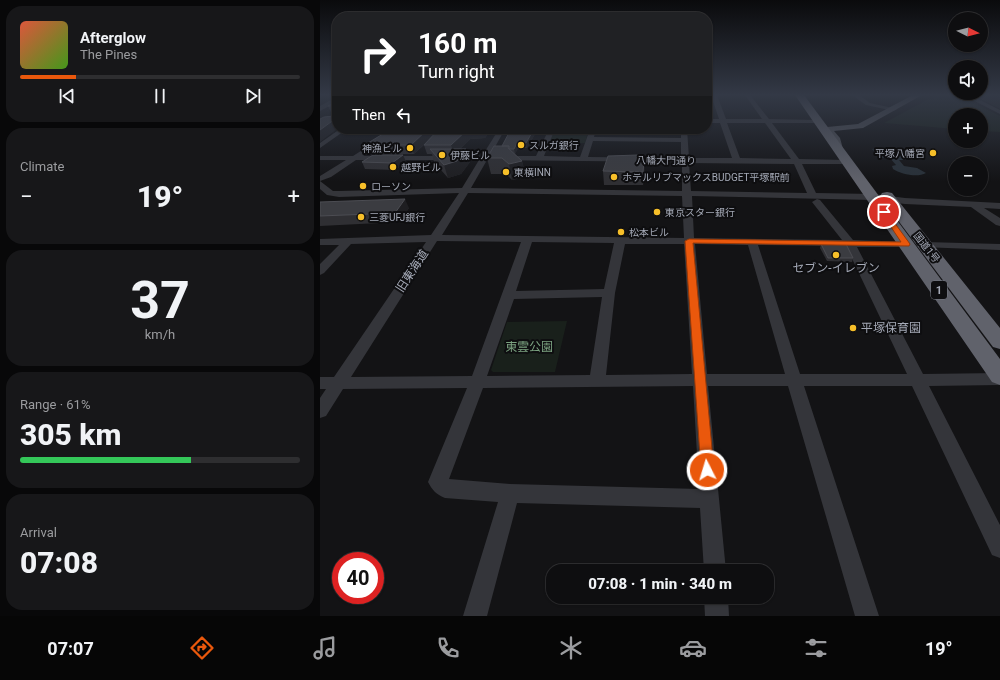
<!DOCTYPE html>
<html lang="en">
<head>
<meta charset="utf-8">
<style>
	body { margin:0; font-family:Roboto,"Noto Sans JP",sans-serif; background:#171719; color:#f1f3f6; height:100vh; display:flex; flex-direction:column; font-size:15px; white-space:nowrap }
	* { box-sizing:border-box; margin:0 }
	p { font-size:13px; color:#9b9c9f }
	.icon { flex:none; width:22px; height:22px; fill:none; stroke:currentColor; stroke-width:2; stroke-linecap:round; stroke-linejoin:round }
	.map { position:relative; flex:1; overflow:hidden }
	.side { display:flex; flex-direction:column; gap:6px; padding:6px; background:#080809; width:320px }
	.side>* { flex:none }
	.banner { position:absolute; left:12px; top:12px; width:380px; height:122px; border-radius:16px; box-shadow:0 1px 3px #0004,0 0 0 1px #2e2e30; background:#202124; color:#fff; overflow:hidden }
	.needle { width:26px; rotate:96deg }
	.buttons { position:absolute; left:628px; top:12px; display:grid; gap:8px }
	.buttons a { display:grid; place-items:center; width:40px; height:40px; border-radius:50%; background:#0e0e10; box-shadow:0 1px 3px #0004,0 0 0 1px #2e2e30; font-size:20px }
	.speed { position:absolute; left:12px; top:552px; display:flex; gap:8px; font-size:20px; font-weight:700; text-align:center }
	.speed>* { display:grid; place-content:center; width:52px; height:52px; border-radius:50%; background:#0e0e10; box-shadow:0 1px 3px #0004,0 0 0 1px #2e2e30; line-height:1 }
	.speed .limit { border:6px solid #d22; background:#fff; color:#111 }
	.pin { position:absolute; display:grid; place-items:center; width:34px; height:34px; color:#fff; margin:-17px; border:2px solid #fff; border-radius:50%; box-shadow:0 1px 4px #0007 }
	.me { position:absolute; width:44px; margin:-22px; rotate:355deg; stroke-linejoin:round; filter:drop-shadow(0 0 3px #0008) }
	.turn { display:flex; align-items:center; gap:14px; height:84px; padding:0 20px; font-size:18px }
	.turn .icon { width:52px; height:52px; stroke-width:2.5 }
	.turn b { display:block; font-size:28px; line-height:34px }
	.then { display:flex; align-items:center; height:38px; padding:0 20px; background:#0003; gap:8px; font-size:15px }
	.big { font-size:30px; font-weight:800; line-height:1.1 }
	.side .tile { flex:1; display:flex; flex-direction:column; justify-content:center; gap:6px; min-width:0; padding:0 14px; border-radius:16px; background:#171719 }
	.side .dial { align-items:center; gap:0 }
	.dial b { font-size:52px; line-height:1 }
	.song { display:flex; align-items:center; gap:12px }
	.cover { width:48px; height:48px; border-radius:6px; background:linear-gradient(135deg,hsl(10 70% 55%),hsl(100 70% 35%)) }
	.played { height:4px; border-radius:2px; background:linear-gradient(90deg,#ea580c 20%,#2e2e30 20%) }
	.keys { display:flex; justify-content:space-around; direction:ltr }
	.heat { display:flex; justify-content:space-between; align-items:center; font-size:22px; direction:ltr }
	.charge { height:6px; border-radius:3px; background:linear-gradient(90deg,#34c759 61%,#2e2e30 0) }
	.trip { position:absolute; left:226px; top:564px; width:228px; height:40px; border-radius:16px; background:#0e0e10; box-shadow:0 1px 3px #0004,0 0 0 1px #2e2e30; font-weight:800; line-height:40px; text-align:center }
	.tabs { display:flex; height:64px; justify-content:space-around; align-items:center; background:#060606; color:#9b9c9f }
	.tabs .icon { width:28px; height:28px }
	.tabs .selected { color:#ea580c }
	.tabs b { font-size:18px; color:#f1f3f6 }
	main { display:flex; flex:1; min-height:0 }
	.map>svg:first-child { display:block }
	.built { fill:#1f1f22 }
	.green { fill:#19201b }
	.water { fill:#293139 }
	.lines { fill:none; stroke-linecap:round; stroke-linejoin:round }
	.minor { fill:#34353a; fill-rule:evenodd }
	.major { fill:#505259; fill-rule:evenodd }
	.highway { fill:#60626b; fill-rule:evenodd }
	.wall { fill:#2f2f33 }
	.shaded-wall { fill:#1e1e21 }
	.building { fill:#3b3c41; stroke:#4c4d53 }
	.route { fill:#ea580c; stroke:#983908 }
	.poi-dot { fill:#f7bf29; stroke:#0e0e10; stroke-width:1.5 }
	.labels { text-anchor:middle; stroke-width:4; stroke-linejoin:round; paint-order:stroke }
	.far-poi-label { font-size:10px; fill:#a4a9b6; stroke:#0e0e10; text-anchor:start }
	.far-street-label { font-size:10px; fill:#a4a9b6; stroke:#0e0e10 }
	.shield { fill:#0e0e10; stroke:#777a84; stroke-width:1 }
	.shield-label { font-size:11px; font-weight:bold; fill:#a4a9b6 }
	.poi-label { font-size:12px; fill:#a4a9b6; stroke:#0e0e10 }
	.street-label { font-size:12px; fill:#a4a9b6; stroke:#0e0e10 }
	.park-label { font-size:12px; fill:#7ba280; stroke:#0e0e10 }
</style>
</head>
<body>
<main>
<section class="side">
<div class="tile">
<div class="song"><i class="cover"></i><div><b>Afterglow</b><p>The Pines</p></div></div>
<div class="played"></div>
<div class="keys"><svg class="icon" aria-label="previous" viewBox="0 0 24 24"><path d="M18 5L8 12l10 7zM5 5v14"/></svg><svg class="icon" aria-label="pause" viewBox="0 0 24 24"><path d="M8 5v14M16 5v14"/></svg><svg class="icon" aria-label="next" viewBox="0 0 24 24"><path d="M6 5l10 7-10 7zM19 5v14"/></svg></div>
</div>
<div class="tile"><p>Climate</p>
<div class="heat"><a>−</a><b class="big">19°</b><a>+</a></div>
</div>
<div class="tile dial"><b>37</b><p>km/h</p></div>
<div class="tile"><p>Range · 61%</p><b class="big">305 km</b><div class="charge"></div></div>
<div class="tile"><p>Arrival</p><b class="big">07:08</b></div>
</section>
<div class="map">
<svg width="680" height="616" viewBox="0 0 680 616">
	<rect width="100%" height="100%" fill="#131315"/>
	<path class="built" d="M656,95L680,96V109L655,96Z"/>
	<path class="green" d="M616,95H638L680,116V132L661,131V115H635V129L564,123Z
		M235,129H269L265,143H229Z
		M247,321L235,372H173L171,370L187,322Z"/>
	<path class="water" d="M564,147C573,149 585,153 590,160H579L584,166L597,168L606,173C597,178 581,174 573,169L572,166L576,165L570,158H561L552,149Z"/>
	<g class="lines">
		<path class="minor" d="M391,95H397L406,119H442L425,95H430L449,119L499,120L500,121L497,123H452L479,159L528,160L532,162L528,164H482L496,193L553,194L585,198L680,203V209L664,208L680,218V226L676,225L651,207L585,204L553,200L372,196L374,238L522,240L492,202L497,199L500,200L533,240L590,242L591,244L586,247H537L603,374L680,373V385L609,386L680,525V558L672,555L592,386H484L559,616H535L468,386H388L406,571H384L380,508L197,503L167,616H143L178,502L125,498C117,495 112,490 108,482L147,388L23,389L6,416L0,418V398L6,389H0V377H14L106,242L31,244L4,273L0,275V264L19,245H0V239L111,235L139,193L19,197L7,195L0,189V176L26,160H0V156H33L75,129H83L43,156H162L179,129H185L170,156H216L229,129H235L224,156L260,157L270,129H276L274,137L361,138V129H367L369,158H412L400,123H387V119H399ZM407,123H445L471,159L420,158ZM273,141L361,142V158L268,157ZM36,160H159L142,188L19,191H13L0,181L11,177ZM167,160L362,162V191L151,188ZM369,163L474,164L487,193L371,191ZM148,193L362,196L364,238L122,235ZM117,241L201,242L152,376L31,377ZM212,242L294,243L284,289L196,291ZM305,244H364L372,374L286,375L295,293ZM375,244L428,245L465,374H387ZM438,245L526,246L587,374H480ZM282,297L270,375L167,376L194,299ZM373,386L379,489L190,484L129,479L163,388Z
			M532,95H539L550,103L577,109L574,111L546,105Z
			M643,95H650L680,110V114Z
			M17,98V102L0,111V106L9,101Z
			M20,129H27L0,148V143Z
			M605,242L680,244V250L601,247L600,245Z
			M384,597H408L409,616H385Z"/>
		<path class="major" d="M593,95H602L543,128L514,131L520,138L523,149L518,152L515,151L512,138L505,130L507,127L538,124Z"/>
		<path class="highway" d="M475,95H484L680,359V385L672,382Z
			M567,192L572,193L680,328V349L673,347L562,199L560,196L562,193Z"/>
	</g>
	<path class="wall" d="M17,95V129L14,116V114H12L8,106L15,102L13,98Z
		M25,129H172L165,138L150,139L140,149L150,162L141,174L128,178L114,162L112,154H107L104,145L94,154H53L48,145L69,130H42L39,132H26Z
		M191,129H218L207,148H198L195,154L202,161L206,177L192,180L186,174H171L167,158L182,146Z
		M83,155L86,162L75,170L45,169L42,162Z
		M318,155V161L325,174L323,185H284L283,171Z
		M0,202L89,208L79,222L0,226Z
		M501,244L533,258L532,262L507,261L500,248Z"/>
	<path class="shaded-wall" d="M15,119L17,123V129L0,142V130Z
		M38,129H42V130L39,132Z
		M108,129H120L94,154L91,145Z
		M148,129H172L165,138L150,139L134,154L131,145Z
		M214,129H218L207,148L206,143Z
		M197,143L198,148L195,154L194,149Z
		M189,146L192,162L202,161L206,177L192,180L189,164L188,148Z
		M146,149L150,162L141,174L128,178L124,165Z
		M83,155L86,162L75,170L72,163Z
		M324,161L325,174L323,185V172Z
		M85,199L89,208L79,222L75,213Z"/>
	<path class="building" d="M16,95H17V97L13,98Z
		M17,101V106H8Z
		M17,111V119H15L0,130V119L4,117L14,116L15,112Z
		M71,129H108L91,145H48V143Z
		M119,129H149H148L131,145H104Z
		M191,129H214L206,143H197L194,149H189V146H182Z
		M174,146H189L188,148L202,161L189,164L182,158H167Z
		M110,149H146L137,161L124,165Z
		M53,155H83L72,163L42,162Z
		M318,155L317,161H324L323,172L283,171L288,156Z
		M85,199L75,213L0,216V202Z
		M501,244H526L533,258H508Z"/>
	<linearGradient id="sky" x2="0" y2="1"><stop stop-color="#0a0a0c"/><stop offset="0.52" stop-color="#333946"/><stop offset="1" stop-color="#333946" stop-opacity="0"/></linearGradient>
	<rect width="680" height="182" fill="url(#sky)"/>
	<path class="route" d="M562,211H566L590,244L589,246L373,243L394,470L392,474L387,476L383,474L381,470L365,241L369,239L581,242L561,212Z"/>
	<g class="poi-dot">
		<circle cx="201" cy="145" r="4"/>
		<circle cx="90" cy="148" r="4"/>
		<circle cx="613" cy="153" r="4"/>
		<circle cx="122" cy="155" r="4"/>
		<circle cx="73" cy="167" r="4"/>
		<circle cx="186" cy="172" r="4"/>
		<circle cx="294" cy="177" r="4"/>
		<circle cx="43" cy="186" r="4"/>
		<circle cx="337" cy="212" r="4"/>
		<circle cx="41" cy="217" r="4"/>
		<circle cx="301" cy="232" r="4"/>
		<circle cx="516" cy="255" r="4"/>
		<circle cx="533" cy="328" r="4"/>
	</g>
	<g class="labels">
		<g class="far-poi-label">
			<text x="209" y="149">スルガ銀行</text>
			<text x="82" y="152" text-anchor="end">神漁ビル</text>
			<text x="605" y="157" text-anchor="end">平塚八幡宮</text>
			<text x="130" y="159">伊藤ビル</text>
			<text x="81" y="171">越野ビル</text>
			<text x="194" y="176">東横INN</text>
			<text x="302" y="181">ホテルリブマックスBUDGET平塚駅前</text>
			<text x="51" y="190">ローソン</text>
			<text x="345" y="216">東京スター銀行</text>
			<text x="49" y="221">三菱UFJ銀行</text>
			<text x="309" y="236">松本ビル</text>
		</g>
		<g class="far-street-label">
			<text transform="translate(346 160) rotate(1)" y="4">八幡大門通り</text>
			<text transform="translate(607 247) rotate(52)" y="4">国道1号</text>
		</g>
		<rect class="shield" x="611" y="281" width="16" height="18" rx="3"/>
		<g class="shield-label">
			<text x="619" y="294">1</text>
		</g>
		<g class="poi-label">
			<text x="516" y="272">セブン-イレブン</text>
			<text x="541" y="332" text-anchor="start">平塚保育園</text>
		</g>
		<g class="street-label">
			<text transform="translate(92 271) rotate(-57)" y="4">旧東海道</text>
		</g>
		<g class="park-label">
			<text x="209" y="351">東雲公園</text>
		</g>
	</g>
</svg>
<div class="buttons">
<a><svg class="needle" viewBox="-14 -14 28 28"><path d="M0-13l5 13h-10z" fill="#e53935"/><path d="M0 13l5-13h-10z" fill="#9b9c9f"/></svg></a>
<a><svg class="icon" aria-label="sound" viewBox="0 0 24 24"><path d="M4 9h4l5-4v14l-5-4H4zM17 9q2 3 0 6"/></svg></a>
<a>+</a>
<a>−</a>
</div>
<div class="speed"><div class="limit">40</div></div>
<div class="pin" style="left:564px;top:212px;background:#d93025"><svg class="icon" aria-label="arrive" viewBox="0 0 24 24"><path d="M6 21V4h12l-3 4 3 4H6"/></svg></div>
<svg class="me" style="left:387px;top:470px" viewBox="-20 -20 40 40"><circle r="17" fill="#ea580c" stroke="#fff" stroke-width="3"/><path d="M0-11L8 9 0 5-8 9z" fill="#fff"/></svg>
<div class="trip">07:08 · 1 min · 340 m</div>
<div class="banner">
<div class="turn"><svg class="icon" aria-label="right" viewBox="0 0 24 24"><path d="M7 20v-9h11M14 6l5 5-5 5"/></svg><div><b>160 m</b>Turn right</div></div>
<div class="then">Then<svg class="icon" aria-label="left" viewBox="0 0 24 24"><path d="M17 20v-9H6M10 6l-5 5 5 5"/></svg></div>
</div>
</div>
</main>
<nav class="tabs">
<b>07:07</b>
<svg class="icon selected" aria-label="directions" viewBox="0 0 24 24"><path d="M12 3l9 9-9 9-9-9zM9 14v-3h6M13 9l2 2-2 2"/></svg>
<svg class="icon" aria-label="music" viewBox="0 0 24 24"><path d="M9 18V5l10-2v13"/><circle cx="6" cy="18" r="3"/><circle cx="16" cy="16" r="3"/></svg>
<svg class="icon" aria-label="phone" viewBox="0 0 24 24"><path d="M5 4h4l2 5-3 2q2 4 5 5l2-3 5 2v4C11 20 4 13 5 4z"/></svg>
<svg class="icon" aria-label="climate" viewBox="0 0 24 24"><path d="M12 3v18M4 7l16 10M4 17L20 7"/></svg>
<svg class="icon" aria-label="car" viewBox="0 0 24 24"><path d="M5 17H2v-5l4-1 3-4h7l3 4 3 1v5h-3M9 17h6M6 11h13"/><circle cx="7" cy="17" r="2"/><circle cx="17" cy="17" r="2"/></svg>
<svg class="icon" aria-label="filters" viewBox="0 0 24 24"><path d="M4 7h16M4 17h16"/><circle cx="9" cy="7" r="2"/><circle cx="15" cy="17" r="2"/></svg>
<b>19°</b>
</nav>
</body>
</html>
